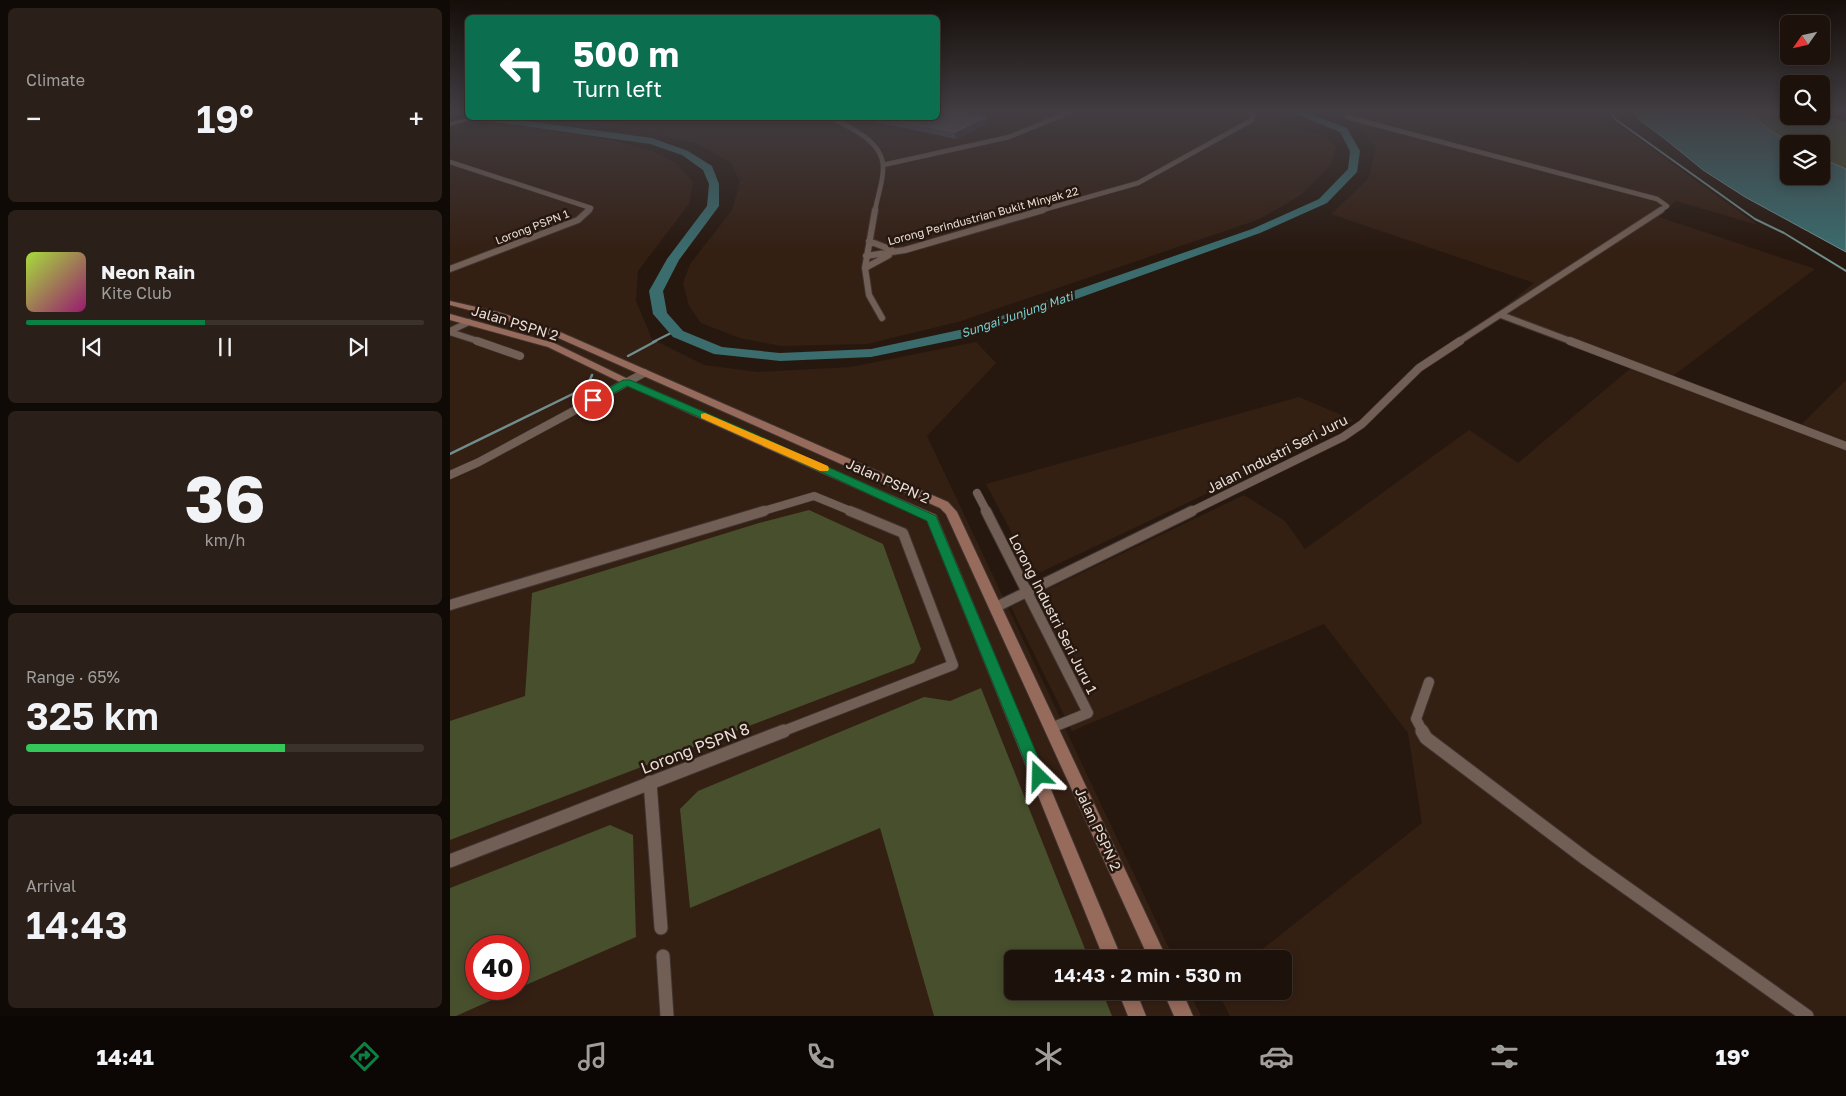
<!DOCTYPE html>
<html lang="en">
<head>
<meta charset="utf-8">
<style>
	body { margin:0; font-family:"Golos Text",sans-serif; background:#2a2019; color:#f1f3f6; height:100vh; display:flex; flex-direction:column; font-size:19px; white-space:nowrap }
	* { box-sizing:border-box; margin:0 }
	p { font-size:16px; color:#a09e9d }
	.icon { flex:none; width:28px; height:28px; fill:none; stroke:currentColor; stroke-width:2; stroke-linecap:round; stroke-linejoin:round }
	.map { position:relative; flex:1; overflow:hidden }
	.panel { display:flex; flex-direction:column; gap:8px; padding:8px; background:#100a06; width:450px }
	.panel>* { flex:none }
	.banner { position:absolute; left:15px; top:15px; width:475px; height:105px; border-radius:8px; box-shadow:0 2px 12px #0003,0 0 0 1px #3b322c; background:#0b6e4f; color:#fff; overflow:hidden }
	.needle { width:32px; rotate:236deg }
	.controls { position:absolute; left:1330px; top:15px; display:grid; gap:10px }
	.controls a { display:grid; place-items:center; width:50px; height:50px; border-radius:8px; background:#1d120b; box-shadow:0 2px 12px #0003,0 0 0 1px #3b322c; font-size:25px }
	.speed { position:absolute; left:15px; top:935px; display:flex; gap:10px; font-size:25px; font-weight:700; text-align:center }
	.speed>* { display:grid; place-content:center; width:65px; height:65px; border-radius:50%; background:#1d120b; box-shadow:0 2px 12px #0003,0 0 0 1px #3b322c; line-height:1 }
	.speed .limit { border:8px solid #d22; background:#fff; color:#111 }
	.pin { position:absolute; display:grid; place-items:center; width:42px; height:42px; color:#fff; margin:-21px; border:2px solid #fff; border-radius:50%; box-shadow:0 1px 5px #0007 }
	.me { position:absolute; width:55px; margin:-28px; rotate:338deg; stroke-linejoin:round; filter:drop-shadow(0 0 4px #0008) }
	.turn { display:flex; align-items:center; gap:18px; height:105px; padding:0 25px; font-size:22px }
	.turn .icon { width:65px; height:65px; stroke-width:2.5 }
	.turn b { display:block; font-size:35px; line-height:42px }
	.big { font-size:38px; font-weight:600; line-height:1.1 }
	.panel .tile { flex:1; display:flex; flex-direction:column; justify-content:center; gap:8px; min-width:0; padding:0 18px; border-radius:8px; background:#2a2019 }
	.panel .dial { align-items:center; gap:0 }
	.dial b { font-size:65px; line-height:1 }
	.song { display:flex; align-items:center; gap:15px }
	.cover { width:60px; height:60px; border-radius:8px; background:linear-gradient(135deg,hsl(80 70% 55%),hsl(320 70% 35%)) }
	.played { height:5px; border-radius:2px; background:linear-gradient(90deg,#0b8043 45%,#3b322c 45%) }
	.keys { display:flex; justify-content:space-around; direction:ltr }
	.heat { display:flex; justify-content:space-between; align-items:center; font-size:28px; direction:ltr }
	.charge { height:8px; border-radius:4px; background:linear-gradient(90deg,#34c759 65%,#3b322c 0) }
	.trip { position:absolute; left:554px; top:950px; width:288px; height:50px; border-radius:8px; background:#1d120b; box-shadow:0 2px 12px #0003,0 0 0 1px #3b322c; font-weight:600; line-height:50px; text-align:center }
	.menu { display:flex; height:80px; justify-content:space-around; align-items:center; background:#0c0704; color:#a09e9d }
	.menu .icon { width:35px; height:35px }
	.menu .on { color:#0b8043 }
	.menu b { font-size:22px; color:#f1f3f6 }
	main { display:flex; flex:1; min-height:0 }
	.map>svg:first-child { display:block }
	.built { fill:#341f13; fill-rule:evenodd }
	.forest { fill:#474f2d }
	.water { fill:#3b6c6e; stroke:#708e8e }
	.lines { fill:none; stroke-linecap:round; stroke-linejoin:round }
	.stream-far1 { stroke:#708e8e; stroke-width:2 }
	.stream { stroke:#708e8e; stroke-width:2.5 }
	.river { fill:#3b6c6e; fill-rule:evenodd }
	.street-far4-casing { stroke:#3f3431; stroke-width:5.5 }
	.street-far3-casing { stroke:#3f3431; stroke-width:8 }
	.street-far2-casing { stroke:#3f3431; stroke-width:9 }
	.street-far1-casing { stroke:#3f3431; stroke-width:12 }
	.street-casing { stroke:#3f3431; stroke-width:15 }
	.secondary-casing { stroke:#3f3431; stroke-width:2 }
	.street-far4 { stroke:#715e54; stroke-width:4.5 }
	.street-far3 { stroke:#715e54; stroke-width:6 }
	.street-far2 { stroke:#715e54; stroke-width:8 }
	.street-far1 { stroke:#715e54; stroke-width:10 }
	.street { stroke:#715e54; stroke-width:13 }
	.secondary { fill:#966b5c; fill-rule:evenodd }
	.wall { fill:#4d4b5b }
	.shaded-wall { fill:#373037 }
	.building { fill:#5e5b68; stroke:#74707a }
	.route { fill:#0b8043; stroke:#07532c }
	.slow { fill:#f59e0b }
	.labels { text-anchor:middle; stroke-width:5; stroke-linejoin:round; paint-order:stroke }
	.far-street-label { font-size:11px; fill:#eadfd9; stroke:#27180f }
	.far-water-label { font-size:12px; font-style:italic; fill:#79cfd1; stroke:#27180f }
	.street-label { font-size:14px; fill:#eadfd9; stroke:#27180f }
	.near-street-label { font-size:16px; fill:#eadfd9; stroke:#27180f }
</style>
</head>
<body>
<main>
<section class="panel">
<div class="tile"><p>Climate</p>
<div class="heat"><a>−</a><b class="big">19°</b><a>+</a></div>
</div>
<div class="tile">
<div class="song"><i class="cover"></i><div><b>Neon Rain</b><p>Kite Club</p></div></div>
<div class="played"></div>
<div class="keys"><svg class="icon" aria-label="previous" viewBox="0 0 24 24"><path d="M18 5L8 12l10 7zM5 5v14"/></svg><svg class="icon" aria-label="pause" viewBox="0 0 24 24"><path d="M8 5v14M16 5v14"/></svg><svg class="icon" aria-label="next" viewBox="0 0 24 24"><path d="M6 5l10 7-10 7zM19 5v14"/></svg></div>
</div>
<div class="tile dial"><b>36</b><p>km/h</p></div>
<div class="tile"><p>Range · 65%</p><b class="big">325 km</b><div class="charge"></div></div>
<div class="tile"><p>Arrival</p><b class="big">14:43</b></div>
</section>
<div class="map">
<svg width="1396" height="1016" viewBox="0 0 1396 1016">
	<rect width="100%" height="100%" fill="#27180f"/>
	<path class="built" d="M488,110H806L875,137L886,147L880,166L851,195L810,219L508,322L417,344L331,346L290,338L251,323L239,306L233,283L240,264L282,210L290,181L281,163L248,144L190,130L112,118H488Z
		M929,110H1106L1166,123L1308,225L1226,201L1209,217L1365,269L1223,376L1351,425L1396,380V1016H780L767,991H832V959H800L972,823L958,733L874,624L622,731L561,607L794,495L835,521L855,549L1019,430L1068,463L1181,368L1047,313L1084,283L881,214L918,179L926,148L908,127V118Z
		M0,115L161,140L203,151L228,164L243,182L239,204L188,271L186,301L202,339L254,365L307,372L401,367L526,342L546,363L477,436L724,959H562V991H739L751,1016H0ZM26,946H69V989H26Z
		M849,397L903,420L885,433L591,572L580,567L536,484Z"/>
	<path class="forest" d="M1295,110H1339V116H1371V114L1396,122V169L1371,158V144H1345L1321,131Z
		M359,510L433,544L471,649L464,663L0,840V721L75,696L82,593L309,523Z
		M531,688L639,959H562V991H652L662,1016H484L430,828L240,908L230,809L248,791L474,697L500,701Z
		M160,825L183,835L186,937L69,988V946H26V989H67L6,1016H0V888Z"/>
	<path class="water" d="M1184,110H1295L1321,131L1345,144H1339V176H1371V158L1396,169V252L1295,197L1253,170L1215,139L1188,119Z"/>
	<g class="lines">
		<path class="stream-far1" d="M1161,110L1165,119L1305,219L1334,233L1396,271
			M203,342L225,331"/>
		<path class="stream" d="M178,356L206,341
			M0,454L137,387L142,375"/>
		<path class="river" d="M0,110H18V116L0,112Z
			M837,110H848L897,128L910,151L907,172L877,203L810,233L523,336L421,357L330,361L264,354L223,337L203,314L199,291L217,259L257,206L259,184L253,170L232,155L200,144L38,121L34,118H54L202,138L238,151L262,166L269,184V206L229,260L213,291L217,313L233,331L272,347L330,353L421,349L514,329L802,229L869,199L898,169L900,151L890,132Z"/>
		<defs>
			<path id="street-far4" d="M897,117L1207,199L1217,206L1209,211
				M381,118C400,127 432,141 433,166C434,180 427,197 425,211
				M0,162L141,208L137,211
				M433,165L559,137L625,110
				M589,211L688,183L802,120L803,115L796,110"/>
			<path id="street-far3" d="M425,210L415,268L419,295L432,318
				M419,241L442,250
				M416,256L455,250L593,210
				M415,268L439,255
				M0,269L128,220L139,210
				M1051,315L1123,342
				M0,331L19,322
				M0,332L31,342
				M1008,342L1211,210"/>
			<path id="street-far2" d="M27,341L70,356
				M1120,341L1396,446
				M0,475L29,462L194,373
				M527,493L537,512
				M310,512L364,496L403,512
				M740,512L893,437L912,424L969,368L1010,341"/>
			<path id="street-far1" d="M536,511L638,713L601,728
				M0,605L314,511
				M546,607L742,511
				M331,732L503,665L453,533L400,511
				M973,732L966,719L979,682"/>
			<path id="street" d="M972,731L976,738L1136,859L1357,1016
				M200,782L211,928
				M0,861L334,731
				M213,956L217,1016"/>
			<path id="secondary" d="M19,118H26L0,126V122Z
				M0,301L48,312L110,332L498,502L507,512L717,959H699L496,514L490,508L104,336L42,316L0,305Z
				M0,314L104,343L180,380L486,515L672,959H654L477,520L174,384L98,347L0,320Z
				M668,991H686L696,1016H678Z
				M713,991H732L743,1016H724Z"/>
		</defs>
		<use href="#street-far4" class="street-far4-casing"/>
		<use href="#street-far3" class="street-far3-casing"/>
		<use href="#street-far2" class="street-far2-casing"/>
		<use href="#street-far1" class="street-far1-casing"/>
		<use href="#street" class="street-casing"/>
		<use href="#secondary" class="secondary-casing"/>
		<use href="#street-far4" class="street-far4"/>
		<use href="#street-far3" class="street-far3"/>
		<use href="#street-far2" class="street-far2"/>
		<use href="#street-far1" class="street-far1"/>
		<use href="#street" class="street"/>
		<use href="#secondary" class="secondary"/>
	</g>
	<path class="wall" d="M425,118H488L537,124L506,139L426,122Z"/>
	<path class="shaded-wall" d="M536,117L537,124L506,139L505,132Z"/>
	<path class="building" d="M488,110H495L536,117L505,132L434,118H488Z"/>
	<linearGradient id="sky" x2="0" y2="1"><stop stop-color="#150d08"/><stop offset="0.44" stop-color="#413d42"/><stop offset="1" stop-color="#413d42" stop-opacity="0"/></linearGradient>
	<rect width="1396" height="252" fill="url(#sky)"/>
	<path class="route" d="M173,380H180L303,433L486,516L596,776L594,781L589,784L583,781L477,521L296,437L177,386L147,402L139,400Z"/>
	<path class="slow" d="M255,413L378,466L379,469L378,471H370L251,418V414Z"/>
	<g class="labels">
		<g class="far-street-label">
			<text transform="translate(533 216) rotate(-15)" y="4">Lorong Perindustrian Bukit Minyak 22</text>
			<text transform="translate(82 227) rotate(-21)" y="4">Lorong PSPN 1</text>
		</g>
		<g class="far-water-label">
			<text transform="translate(567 315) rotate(-19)" y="4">Sungai Junjung Mati</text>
		</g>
		<g class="street-label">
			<text transform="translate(65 323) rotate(17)" y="5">Jalan PSPN 2</text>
			<text transform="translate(827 454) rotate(-27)" y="5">Jalan Industri Seri Juru</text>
			<text transform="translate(438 481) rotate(24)" y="5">Jalan PSPN 2</text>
			<text transform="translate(603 614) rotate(63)" y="5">Lorong Industri Seri Juru 1</text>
			<text transform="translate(648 829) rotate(65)" y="5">Jalan PSPN 2</text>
		</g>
		<g class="near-street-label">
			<text transform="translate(245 748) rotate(-21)" y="6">Lorong PSPN 8</text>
		</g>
	</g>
</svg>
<div class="controls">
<a><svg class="needle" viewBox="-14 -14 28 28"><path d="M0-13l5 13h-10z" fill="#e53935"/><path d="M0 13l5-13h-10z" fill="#a09e9d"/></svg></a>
<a><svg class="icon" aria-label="search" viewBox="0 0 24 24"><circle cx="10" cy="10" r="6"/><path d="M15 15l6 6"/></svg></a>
<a><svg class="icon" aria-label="layers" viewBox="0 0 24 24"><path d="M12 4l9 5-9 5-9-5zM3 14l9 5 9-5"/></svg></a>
</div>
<div class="speed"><div class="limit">40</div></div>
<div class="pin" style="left:143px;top:400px;background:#d93025"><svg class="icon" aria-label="arrive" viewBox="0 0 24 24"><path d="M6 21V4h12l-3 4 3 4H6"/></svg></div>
<svg class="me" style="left:589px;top:776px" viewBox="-20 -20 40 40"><path d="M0-17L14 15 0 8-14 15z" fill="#0b8043" stroke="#fff" stroke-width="4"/></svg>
<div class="trip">14:43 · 2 min · 530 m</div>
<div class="banner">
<div class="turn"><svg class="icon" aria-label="left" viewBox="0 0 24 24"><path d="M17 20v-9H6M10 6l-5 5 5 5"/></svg><div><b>500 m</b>Turn left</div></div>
</div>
</div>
</main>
<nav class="menu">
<b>14:41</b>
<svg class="icon on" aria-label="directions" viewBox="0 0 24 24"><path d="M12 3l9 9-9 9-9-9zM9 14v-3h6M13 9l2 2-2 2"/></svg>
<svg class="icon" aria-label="music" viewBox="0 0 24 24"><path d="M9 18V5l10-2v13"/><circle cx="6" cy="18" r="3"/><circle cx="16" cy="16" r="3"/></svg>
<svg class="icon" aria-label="phone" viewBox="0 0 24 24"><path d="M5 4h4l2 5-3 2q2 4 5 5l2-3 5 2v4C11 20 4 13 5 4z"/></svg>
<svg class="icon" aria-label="climate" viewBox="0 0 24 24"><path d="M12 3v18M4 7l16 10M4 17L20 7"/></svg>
<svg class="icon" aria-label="car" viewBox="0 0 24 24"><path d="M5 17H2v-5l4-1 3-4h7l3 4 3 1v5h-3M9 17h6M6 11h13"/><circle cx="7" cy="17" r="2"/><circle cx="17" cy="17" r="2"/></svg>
<svg class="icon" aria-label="filters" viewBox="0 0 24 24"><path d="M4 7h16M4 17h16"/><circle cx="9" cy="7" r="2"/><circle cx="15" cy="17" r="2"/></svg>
<b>19°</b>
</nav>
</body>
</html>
